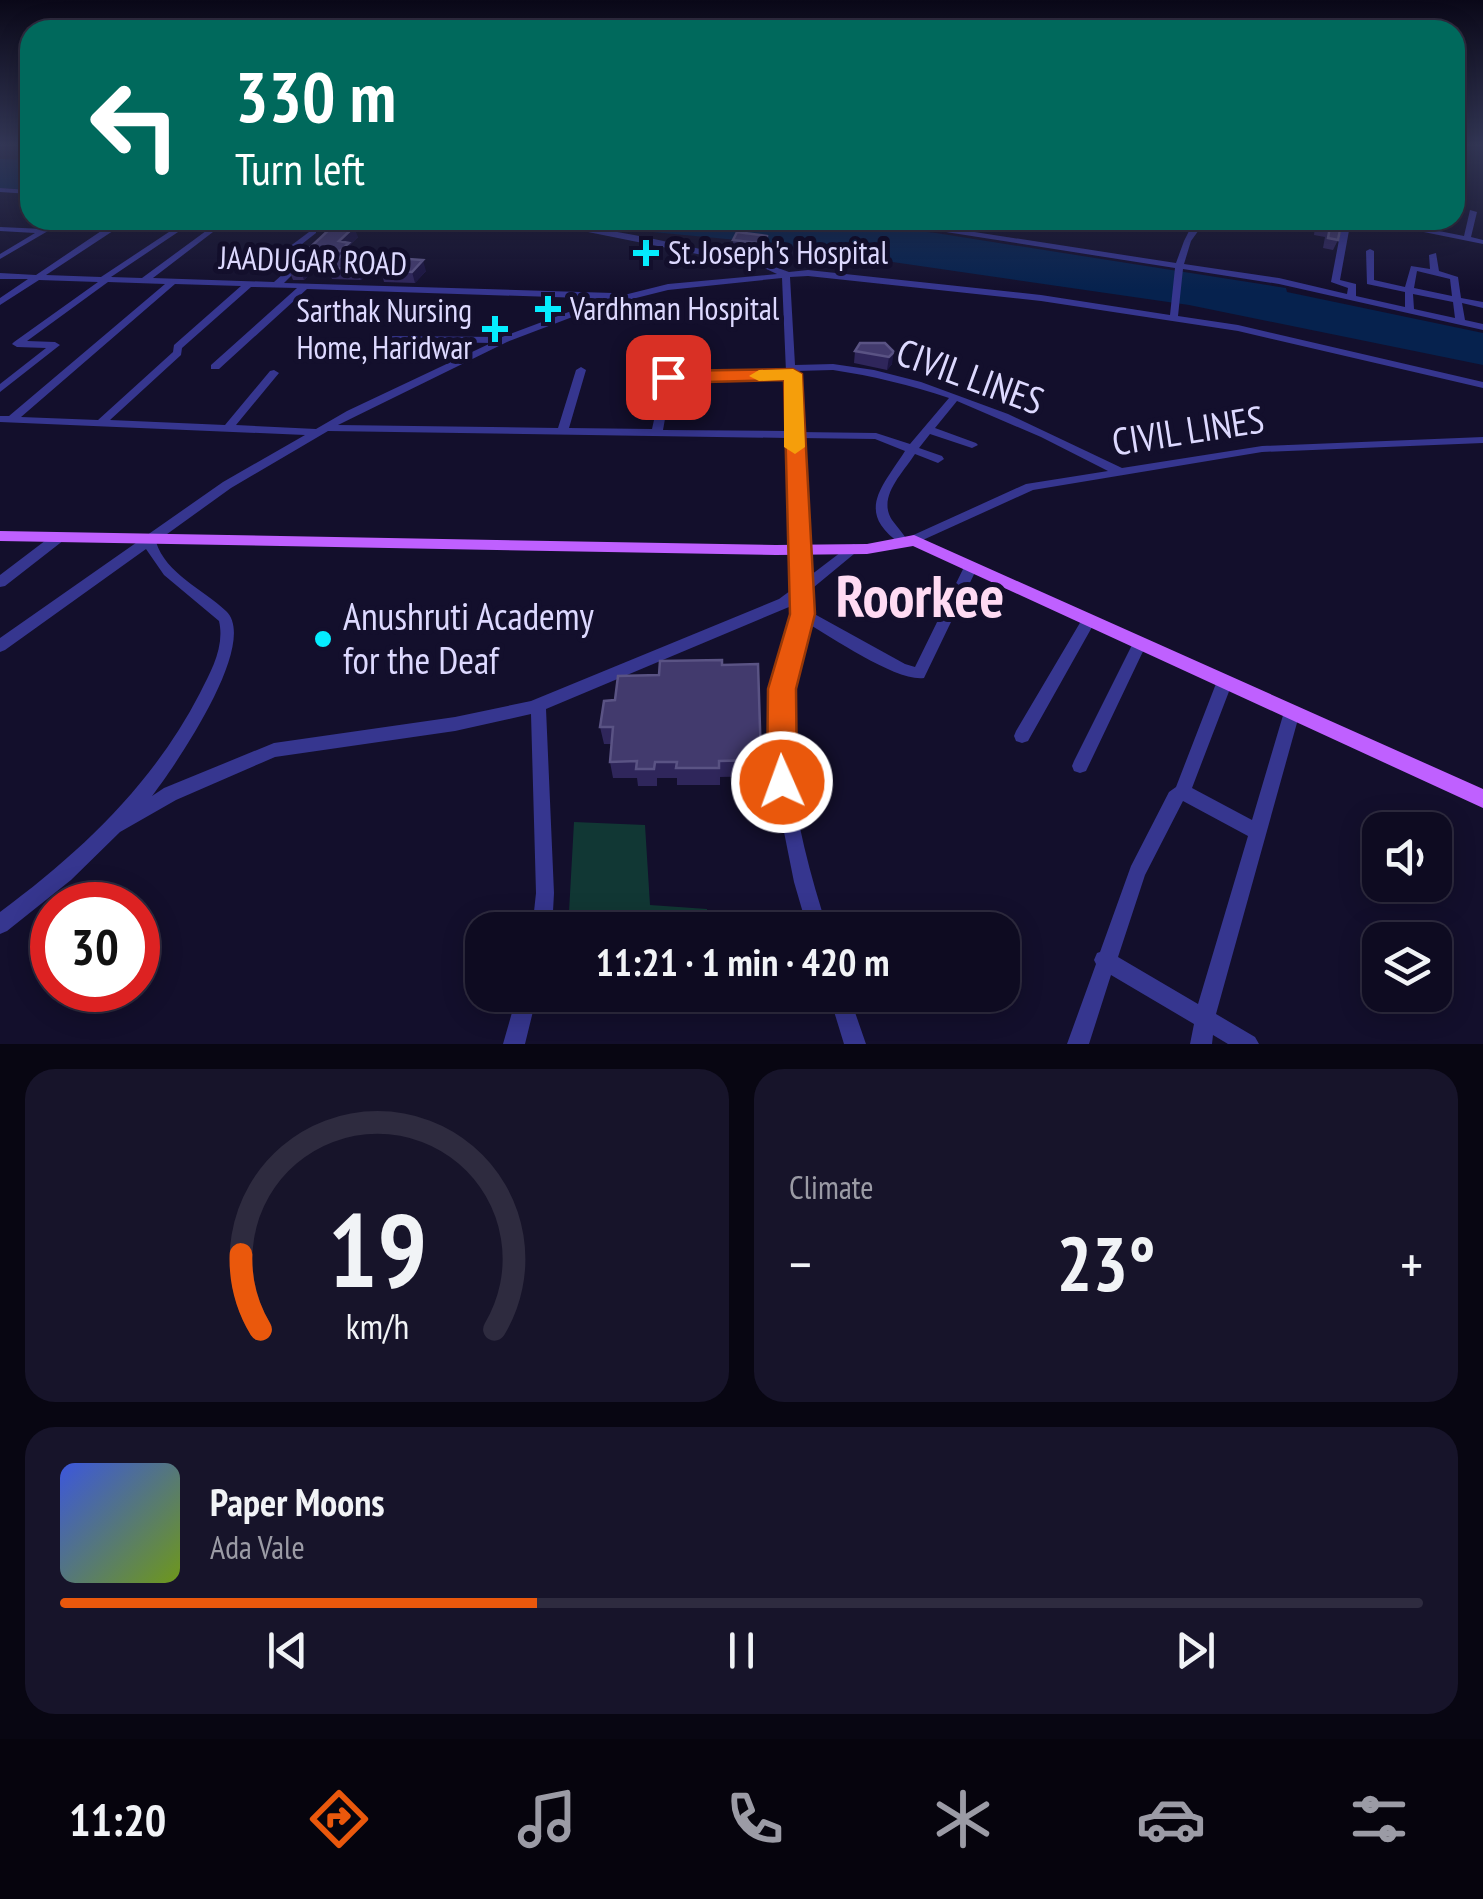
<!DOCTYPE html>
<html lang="en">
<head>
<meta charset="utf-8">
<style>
	body { margin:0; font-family:"PT Sans Narrow",sans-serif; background:#17142a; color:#f1f3f6; height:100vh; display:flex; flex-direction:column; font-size:38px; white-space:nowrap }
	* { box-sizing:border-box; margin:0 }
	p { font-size:32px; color:#9b9ba5 }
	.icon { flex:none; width:55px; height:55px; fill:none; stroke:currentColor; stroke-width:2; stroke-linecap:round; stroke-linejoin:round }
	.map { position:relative; height:1044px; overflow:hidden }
	.panel { display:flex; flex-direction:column; gap:25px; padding:25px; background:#080612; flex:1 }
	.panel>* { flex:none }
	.hud { position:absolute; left:20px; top:20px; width:1445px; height:210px; border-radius:30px; box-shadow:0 5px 25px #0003,0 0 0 2px #2e2b3f; background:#00695c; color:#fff; overflow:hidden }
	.buttons { position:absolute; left:1362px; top:812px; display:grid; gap:20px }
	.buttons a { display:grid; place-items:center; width:90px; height:90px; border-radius:20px; background:#0e0b21; box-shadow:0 5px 25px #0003,0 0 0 2px #2e2b3f; font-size:50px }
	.speed { position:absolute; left:30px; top:882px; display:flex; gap:20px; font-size:50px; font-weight:700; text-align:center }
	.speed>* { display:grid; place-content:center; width:130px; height:130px; border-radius:50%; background:#0e0b21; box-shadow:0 5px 25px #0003,0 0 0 2px #2e2b3f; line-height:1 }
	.speed .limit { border:15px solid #d22; background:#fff; color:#111 }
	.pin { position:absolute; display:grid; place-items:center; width:85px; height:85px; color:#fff; margin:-42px; border-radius:20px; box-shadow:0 5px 15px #0006 }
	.me { position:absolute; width:110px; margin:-55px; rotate:358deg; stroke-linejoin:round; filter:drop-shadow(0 0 8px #0008) }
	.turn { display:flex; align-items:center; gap:35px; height:210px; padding:0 50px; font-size:45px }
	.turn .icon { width:130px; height:130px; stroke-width:2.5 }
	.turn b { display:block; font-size:70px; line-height:85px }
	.big { font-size:75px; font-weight:600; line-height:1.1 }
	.panel .widget { flex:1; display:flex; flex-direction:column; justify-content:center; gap:15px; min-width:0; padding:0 35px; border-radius:30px; background:#17142a }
	.panel .dial { align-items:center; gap:0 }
	.dial svg { height:260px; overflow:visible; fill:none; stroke:#2e2b3f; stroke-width:7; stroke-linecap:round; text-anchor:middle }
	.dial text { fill:#f1f3f6; stroke:none }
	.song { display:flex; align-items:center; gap:30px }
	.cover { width:120px; height:120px; border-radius:15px; background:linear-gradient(135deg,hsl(230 70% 55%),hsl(80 70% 35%)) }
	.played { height:10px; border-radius:5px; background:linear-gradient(90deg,#ea580c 35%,#2e2b3f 35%) }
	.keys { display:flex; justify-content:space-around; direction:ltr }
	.heat { display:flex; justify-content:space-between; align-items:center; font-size:55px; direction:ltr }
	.panel .tiles { flex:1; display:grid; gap:25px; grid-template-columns:1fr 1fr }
	.widget:last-child { grid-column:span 2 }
	.trip { position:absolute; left:465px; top:912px; width:555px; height:100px; border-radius:30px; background:#0e0b21; box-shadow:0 5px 25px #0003,0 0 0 2px #2e2b3f; font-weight:600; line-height:100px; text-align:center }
	.tabs { display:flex; height:160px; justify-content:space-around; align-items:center; background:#06040d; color:#9b9ba5 }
	.tabs .icon { width:70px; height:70px }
	.tabs .active { color:#ea580c }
	.tabs b { font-size:45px; color:#f1f3f6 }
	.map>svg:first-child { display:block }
	.green { fill:#113734 }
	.water { fill:#06224e }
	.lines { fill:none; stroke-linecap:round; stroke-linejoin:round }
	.minor { fill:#36368f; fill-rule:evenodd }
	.major { fill:#bf60ff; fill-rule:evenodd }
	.wall { fill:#2f265b }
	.shaded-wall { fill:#1c1541 }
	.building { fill:#423a6d; stroke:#5a5384; stroke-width:2.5 }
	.route { fill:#ea580c; stroke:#983908; stroke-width:2.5 }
	.slow { fill:#f59e0b }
	.poi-dot { fill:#05edff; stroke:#130f2c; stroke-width:4 }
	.labels { text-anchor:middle; stroke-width:10; stroke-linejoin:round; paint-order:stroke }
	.far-poi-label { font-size:32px; fill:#ddd9ff; stroke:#130f2c; text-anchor:start }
	.far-street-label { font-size:32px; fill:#ddd9ff; stroke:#130f2c }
	.street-label { font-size:38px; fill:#ddd9ff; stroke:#130f2c }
	.poi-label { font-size:38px; fill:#ddd9ff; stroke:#130f2c; text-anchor:start }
	.town-label { font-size:58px; font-weight:bold; fill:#ffdbf3; stroke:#130f2c }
</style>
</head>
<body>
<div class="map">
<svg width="1483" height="1044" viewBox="0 0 1483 1044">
	<rect width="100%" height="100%" fill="#130f2c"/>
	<path class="green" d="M574,822L645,825L650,905L707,909L709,930H568Z"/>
	<path class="water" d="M0,159L30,160V190L0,188Z
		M525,220H818L936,233L1286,288L1287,292L1483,333V365L1189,305L748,241Z"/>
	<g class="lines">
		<path class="minor" d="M15,144H30V147Z
			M0,188L30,190V194L0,192Z
			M1470,210L1477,212L1471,237L1483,240V244L1409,229L1350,225L1340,280L1356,284V296L1405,307V292L1367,284L1366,251L1370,249L1374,251V280L1405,287L1411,266L1430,269L1429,255L1436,253L1439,271L1458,277L1461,298L1483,302V308L1462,303L1465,320L1483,324V330L1279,284L1183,269L1178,316L1238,325L1483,382V388L1238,331L1041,301L808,276L790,277L795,365L833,364L874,370L921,382L1008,414L1122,468L1262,446L1483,437V443L1262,452L1033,490L914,544L909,543L908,540L909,537L1026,484L1108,471L1041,437L957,401L935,428L976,443L978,445L972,448L930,434L919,448L942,456L944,459L938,463L915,454C903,473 877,497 892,520C897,527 903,533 907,540L901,544C854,512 883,486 905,451L875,439L799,438L807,578L849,546L854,544L860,549L808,592L809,611L905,664L915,667L966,563H976L978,566L924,678C897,682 833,638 807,623C801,645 791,669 790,692C783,773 803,853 828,930H808L794,882L774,782V689L795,614V602L789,607L546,709L554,893L552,930H532L536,893L531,714L455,731L275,757L176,800L120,832L71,880L7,931L0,934V912C81,852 153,784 200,693C211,671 225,647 219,621L164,575L146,549L5,650L0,652V638L223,482L305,435L0,422V416H9L165,284L108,282L27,341L55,342L60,345L0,392V384L46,348L17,347L12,344L14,342L98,282L39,280L0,305V298L28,279H0V273L36,275L113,223H119V227L46,275L101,277L184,222L188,224L187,226L111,277L142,278L210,228L214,230L213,232L153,278L274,282L293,265L273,263V259L313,229H316V233L283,259L300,261L304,263L284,283L613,293L616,294V297L668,284L777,274L762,267L588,232L502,222L498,220C586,220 678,245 764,263L789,272L808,270L1041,295L1170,315L1175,268L882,222L878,220H897L1176,263L1184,241L1190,229L1156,220H1170L1193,226L1198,220H1206L1191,241L1184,264L1279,278L1347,294L1348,288L1331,282L1342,224L1313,222L1309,220H1344L1409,225L1464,236ZM1417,271L1450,279L1452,296L1414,288ZM782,278L786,372L664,375L652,429L569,428L586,370L581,367L576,370L558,428L338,425L507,342L596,308L668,290ZM175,284L241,286L174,345L173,352L98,420L21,417ZM251,287L297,288L211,365V369H219L307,289L612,299L590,304L502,337L384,336V340L387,341L491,343L347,411L316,429L236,425L279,373L274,370L270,371L225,425L110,420L181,355L182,348ZM1413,294L1453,302L1455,318L1414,309ZM833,370C873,376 910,385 949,398L910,444L876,433L799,432L796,377L798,375L796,371ZM786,378L788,431L663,430L672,380ZM328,431L788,438L794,588L779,599L531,701L455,717L274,743L164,788L152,796C175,766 260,643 226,611C203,589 166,574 156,542L231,488Z
			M0,227L44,229L48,231L0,259V254L35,233L0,231Z
			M59,533L64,534L65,537L64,540L5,586L0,587V575L54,534Z
			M1089,615L1094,616L1096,620L1028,741L1022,743L1016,741L1014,736L1016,731L1084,616Z
			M1140,637L1145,639L1147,643L1086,771L1080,773L1074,771L1072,766L1074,761L1135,639Z
			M1225,675L1230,677L1233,681L1192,788L1252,820L1284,712L1286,707L1292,705L1298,707L1300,712L1216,1014L1255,1037L1259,1044H1228L1213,1035L1212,1044H1190L1194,1024L1111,975L1089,1044H1067L1096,964L1094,960L1097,953L1100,952L1131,866L1169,792L1176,787L1217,681L1220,677ZM1183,801L1248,836L1198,1004L1118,957L1145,875Z
			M517,995H537L525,1044H503Z
			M829,995H849L866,1044H844Z"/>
		<path class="major" d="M0,531L776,545L867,544L914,535L1483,789V808L913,546L867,554L776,555L0,541Z"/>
	</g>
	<path class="wall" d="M1262,220H1278L1274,231L1261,229Z
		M1318,220H1342L1338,240L1333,250L1323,248L1325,237L1314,235L1315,226Z
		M334,225L358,237L350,245L352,254L351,255H365L370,271L361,280L332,279L328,268L335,262L324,261L304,280H293L288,268Z
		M767,236L766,255L733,251V240Z
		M381,270L426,271L415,283L384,282Z
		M885,343L892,364L887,370L854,363L855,351Z
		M722,665L761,760V776L720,777V785H677V778H657V786H638L637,778H613L610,762L612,744H604L600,727L615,700L659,675Z"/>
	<path class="shaded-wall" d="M354,227L358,237L350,245L352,254L344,262L339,241Z
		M320,250L324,261L304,280L300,269Z
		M365,255L370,271L361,280L357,269L360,259Z
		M423,260L426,271L415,283L412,272Z
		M894,352L892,364L887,370L889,357Z"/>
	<path class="building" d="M1320,220H1342L1338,240L1328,238L1330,227L1319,225Z
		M334,225L354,227L339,241L349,243L340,251L320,250L300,269L288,268Z
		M737,232L767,236L766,244L733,240Z
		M342,255H365L360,259L367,260L357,269L328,268Z
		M394,258L423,260L412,272L381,270Z
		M860,343H885L894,352L889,357L855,351Z
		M722,660V665L758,664L761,760L719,761V768H676L677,762H655L654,769H636L637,761L610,762L613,727H600L604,701L615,700L618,676L659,675L660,661Z"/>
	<linearGradient id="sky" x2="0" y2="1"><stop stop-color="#0a0818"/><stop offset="0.5" stop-color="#333756"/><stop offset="1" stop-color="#333756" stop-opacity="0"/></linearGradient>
	<rect width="1483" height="290" fill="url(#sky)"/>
	<path class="route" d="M793,369L802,374L815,614L796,689L797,782L793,791L782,795L771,791L767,782L768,689L790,614L784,380L668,383L659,377L668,371Z"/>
	<path class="slow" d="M793,369L802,374L805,447L795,454L784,447V380L759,381L749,376L759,370Z"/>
	<g class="poi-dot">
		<path d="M641 238h10v10h10v10h-10v10h-10v-10h-10v-10h10z"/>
		<path d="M543 294h10v10h10v10h-10v10h-10v-10h-10v-10h10z"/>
		<path d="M490 314h10v10h10v10h-10v10h-10v-10h-10v-10h10z"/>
		<circle cx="323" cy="639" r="10"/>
	</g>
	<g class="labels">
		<g class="far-poi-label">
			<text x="668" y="264">St. Joseph's Hospital</text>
			<text x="570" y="320">Vardhman Hospital</text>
			<text x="472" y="322" text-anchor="end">Sarthak Nursing<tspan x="472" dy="37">Home, Haridwar</tspan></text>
		</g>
		<g class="far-street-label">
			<text transform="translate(313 261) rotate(2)" y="11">JAADUGAR ROAD</text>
		</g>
		<g class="street-label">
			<text transform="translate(970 377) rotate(20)" y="13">CIVIL LINES</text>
			<text transform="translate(1188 431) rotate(-9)" y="13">CIVIL LINES</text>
		</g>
		<g class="poi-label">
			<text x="343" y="630">Anushruti Academy<tspan x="343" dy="44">for the Deaf</tspan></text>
		</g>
		<g class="town-label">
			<text x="920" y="617">Roorkee</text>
		</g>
	</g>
</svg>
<div class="buttons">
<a><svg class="icon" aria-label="sound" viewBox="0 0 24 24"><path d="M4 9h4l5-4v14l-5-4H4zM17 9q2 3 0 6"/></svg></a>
<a><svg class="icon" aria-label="layers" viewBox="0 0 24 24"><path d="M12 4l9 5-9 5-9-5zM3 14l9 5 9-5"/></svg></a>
</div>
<div class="speed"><div class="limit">30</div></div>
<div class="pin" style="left:668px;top:377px;background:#d93025"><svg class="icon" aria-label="arrive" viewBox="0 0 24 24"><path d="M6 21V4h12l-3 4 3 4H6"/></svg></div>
<svg class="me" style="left:782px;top:782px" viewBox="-20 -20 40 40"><circle r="17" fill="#ea580c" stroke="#fff" stroke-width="3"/><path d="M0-11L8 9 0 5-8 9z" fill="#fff"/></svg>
<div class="trip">11:21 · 1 min · 420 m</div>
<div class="hud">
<div class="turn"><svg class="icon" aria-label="left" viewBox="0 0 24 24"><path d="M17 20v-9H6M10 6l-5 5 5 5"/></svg><div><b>330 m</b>Turn left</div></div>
</div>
</div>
<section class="panel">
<div class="tiles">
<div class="widget dial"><svg viewBox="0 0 100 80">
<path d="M14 69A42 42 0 1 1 86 69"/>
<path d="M14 69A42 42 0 0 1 8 46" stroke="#ea580c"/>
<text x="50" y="56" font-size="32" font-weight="700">19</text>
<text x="50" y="72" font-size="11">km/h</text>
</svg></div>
<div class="widget"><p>Climate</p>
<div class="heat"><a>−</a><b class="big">23°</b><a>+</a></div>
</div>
<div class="widget">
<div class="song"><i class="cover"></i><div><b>Paper Moons</b><p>Ada Vale</p></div></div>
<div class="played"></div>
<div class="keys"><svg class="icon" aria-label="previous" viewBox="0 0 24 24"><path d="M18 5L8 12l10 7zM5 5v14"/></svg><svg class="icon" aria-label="pause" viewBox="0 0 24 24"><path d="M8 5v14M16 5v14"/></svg><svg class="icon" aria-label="next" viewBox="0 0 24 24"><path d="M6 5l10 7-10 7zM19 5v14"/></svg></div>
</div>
</div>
</section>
<nav class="tabs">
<b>11:20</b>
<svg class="icon active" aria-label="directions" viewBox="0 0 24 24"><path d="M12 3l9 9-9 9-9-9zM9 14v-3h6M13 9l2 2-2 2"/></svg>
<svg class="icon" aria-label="music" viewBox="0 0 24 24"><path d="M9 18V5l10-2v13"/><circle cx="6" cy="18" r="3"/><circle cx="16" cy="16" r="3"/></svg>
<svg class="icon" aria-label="phone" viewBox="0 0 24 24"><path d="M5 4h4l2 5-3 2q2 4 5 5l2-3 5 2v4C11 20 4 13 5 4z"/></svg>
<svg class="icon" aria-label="climate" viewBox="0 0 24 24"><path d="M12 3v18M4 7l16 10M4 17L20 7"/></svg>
<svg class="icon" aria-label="car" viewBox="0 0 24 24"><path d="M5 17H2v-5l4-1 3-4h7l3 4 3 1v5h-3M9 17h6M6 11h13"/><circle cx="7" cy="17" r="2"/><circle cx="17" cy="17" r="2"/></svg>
<svg class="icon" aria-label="filters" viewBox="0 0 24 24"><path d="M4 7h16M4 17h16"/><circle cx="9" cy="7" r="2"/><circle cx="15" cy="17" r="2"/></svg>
</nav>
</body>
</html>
